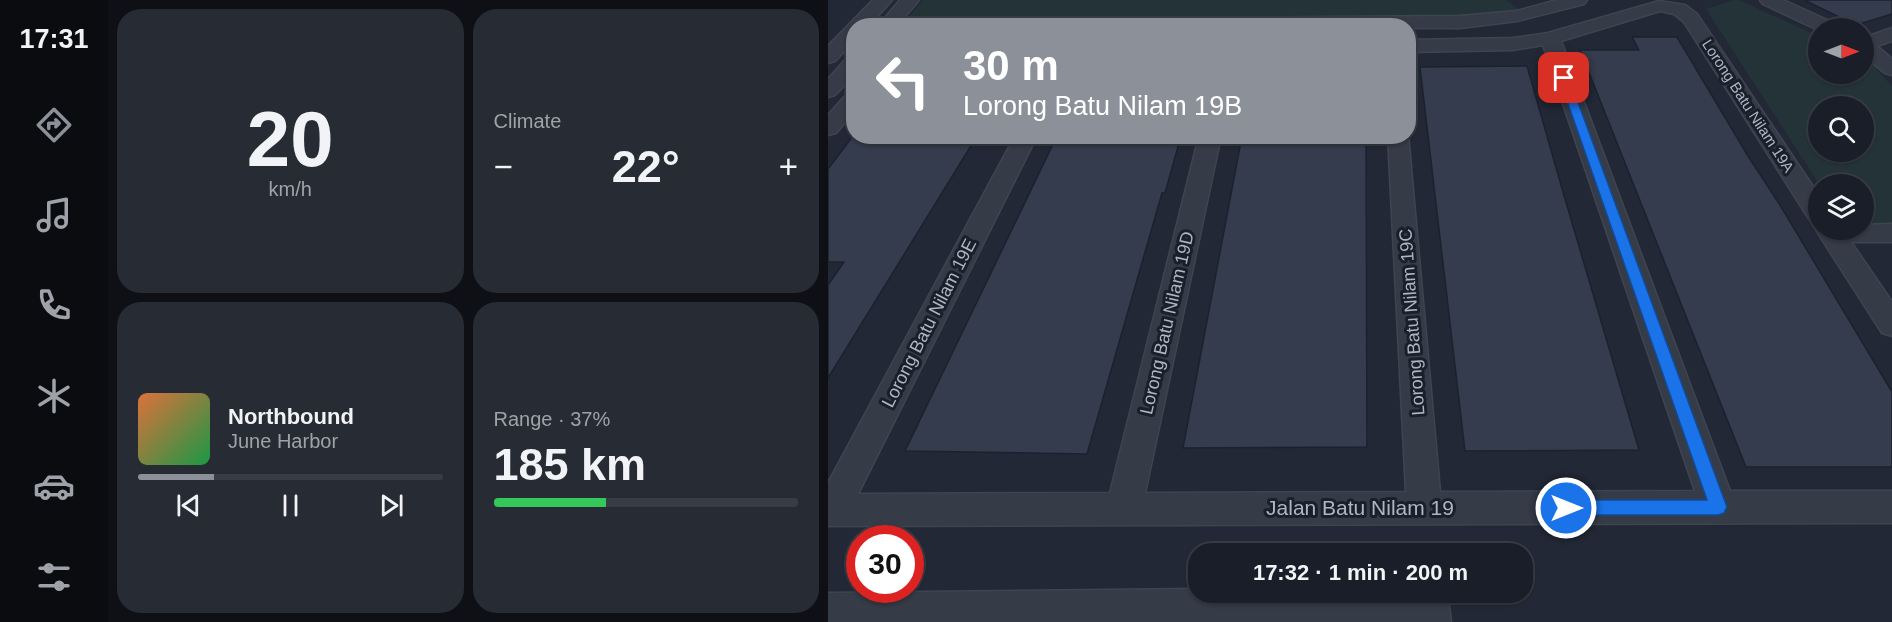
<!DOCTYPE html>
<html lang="en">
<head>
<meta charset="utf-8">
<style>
	body { margin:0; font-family:Helvetica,sans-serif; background:#272b34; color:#f1f3f6; height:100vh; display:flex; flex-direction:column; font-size:22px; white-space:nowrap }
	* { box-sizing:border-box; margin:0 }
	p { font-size:20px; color:#9fa2a8 }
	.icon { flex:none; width:33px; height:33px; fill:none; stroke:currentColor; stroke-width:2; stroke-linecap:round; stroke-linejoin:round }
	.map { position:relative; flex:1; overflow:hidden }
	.side { display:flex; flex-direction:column; gap:9px; padding:9px; background:#0e1016; width:720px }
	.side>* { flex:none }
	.top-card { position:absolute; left:18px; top:18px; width:570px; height:126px; border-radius:24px; box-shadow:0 2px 4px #0004,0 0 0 2px #383c45; background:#8c9099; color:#fff; overflow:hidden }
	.needle { width:39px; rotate:90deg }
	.fabs { position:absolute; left:980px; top:18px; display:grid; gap:12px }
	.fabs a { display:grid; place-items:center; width:66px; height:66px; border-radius:50%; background:#1a1e28; box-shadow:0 2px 4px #0004,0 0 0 2px #383c45; font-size:30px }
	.speed { position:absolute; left:18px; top:525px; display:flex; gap:12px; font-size:30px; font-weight:700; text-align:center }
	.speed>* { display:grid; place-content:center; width:78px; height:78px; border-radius:50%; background:#1a1e28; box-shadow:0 2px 4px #0004,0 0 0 2px #383c45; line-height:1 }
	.speed .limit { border:9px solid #d22; background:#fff; color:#111 }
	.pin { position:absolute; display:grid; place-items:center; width:51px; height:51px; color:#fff; margin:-26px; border-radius:12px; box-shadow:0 3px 9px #0006 }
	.me { position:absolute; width:66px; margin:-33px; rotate:90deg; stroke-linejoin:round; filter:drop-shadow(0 0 4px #0008) }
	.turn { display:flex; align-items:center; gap:21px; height:126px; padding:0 18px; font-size:27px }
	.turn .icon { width:78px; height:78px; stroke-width:2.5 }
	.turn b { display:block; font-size:42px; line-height:51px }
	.big { font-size:45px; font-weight:700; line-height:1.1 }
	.side .widget { flex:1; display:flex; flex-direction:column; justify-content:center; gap:9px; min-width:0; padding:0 21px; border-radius:24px; background:#272b34 }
	.side .dial { align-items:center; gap:0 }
	.dial b { font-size:78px; line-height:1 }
	.song { display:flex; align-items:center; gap:18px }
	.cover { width:72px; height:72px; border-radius:9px; background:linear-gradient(135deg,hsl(20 70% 55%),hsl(140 70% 35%)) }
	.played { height:6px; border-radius:3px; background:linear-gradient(90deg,#8c9099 25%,#383c45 25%) }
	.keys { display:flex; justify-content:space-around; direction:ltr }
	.heat { display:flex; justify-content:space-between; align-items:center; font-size:33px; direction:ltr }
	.charge { height:9px; border-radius:4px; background:linear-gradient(90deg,#34c759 37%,#383c45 0) }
	.side .tiles { flex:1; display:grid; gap:9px; grid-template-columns:repeat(2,1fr) }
	.trip { position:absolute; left:360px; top:543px; width:345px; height:60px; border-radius:24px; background:#1a1e28; box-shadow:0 2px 4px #0004,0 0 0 2px #383c45; font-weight:700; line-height:60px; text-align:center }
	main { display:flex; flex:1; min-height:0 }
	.tabs { display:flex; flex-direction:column; width:108px; justify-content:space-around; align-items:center; background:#0a0c10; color:#9fa2a8 }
	.tabs .icon { width:42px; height:42px }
	.tabs .on { color:#8c9099 }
	.tabs b { font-size:27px; color:#f1f3f6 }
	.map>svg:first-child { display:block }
	.green { fill:#243337; fill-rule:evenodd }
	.building { fill:#343c4d; stroke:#1c222d; stroke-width:1.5 }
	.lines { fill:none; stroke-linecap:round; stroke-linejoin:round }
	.minor-casing { stroke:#3e4450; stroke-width:3 }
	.minor { fill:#353b47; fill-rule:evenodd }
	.route { fill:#1a73e8; stroke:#114b97; stroke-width:1.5 }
	.labels { text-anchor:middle; stroke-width:6; stroke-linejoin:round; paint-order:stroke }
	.far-street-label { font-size:15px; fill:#afb5c3; stroke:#1a202b }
	.street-label { font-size:18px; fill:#afb5c3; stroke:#1a202b }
	.near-street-label { font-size:21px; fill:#afb5c3; stroke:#1a202b }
</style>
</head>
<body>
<main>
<nav class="tabs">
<b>17:31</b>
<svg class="icon on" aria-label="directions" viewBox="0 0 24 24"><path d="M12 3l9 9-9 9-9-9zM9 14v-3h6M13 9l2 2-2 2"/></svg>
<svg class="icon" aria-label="music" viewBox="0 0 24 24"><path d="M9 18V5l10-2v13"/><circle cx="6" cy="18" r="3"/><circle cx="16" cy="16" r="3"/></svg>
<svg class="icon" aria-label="phone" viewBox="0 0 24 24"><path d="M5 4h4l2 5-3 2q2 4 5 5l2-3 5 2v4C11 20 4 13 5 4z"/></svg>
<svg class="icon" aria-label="climate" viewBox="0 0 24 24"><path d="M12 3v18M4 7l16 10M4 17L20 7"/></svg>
<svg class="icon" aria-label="car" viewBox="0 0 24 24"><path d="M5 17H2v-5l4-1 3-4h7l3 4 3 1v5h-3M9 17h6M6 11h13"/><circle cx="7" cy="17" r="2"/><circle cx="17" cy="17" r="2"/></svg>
<svg class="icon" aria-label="filters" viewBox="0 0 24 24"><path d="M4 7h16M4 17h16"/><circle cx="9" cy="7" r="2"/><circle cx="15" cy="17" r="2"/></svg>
</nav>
<section class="side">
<div class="tiles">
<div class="widget dial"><b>20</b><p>km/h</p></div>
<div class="widget"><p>Climate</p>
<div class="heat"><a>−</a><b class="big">22°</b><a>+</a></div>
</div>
<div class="widget">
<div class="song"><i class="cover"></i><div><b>Northbound</b><p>June Harbor</p></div></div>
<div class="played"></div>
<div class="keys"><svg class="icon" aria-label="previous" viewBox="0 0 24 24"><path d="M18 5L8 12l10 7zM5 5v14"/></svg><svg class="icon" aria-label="pause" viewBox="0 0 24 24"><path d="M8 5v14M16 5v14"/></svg><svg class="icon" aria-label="next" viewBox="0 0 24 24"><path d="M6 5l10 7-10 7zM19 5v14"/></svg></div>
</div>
<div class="widget"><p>Range · 37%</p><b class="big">185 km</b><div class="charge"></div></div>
</div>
</section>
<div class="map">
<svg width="1064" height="622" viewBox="0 0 1064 622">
	<rect width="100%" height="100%" fill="#222836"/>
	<path class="green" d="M95,0H678L693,11L612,18L80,17Z
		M906,0H911L990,36V74H1035V58L1041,61L1064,86V224L1035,225V184H991L878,9ZM990,106H1035V152H990Z"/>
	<path class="building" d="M976,0H1064V14L1028,25Z
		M804,37H849L920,156L952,205L1064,392V467H918L752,50H811Z
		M699,66L735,192L811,450L637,451L592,67Z
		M25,136H149L0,378V285L16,262H0V169Z
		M229,136H353L337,193H334L259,454L77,451Z
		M414,136H538L539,447L355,448Z"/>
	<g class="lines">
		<defs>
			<path id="minor" d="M45,0H64L41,26H26V41L7,61L0,63V46Z
				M72,0H91L69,26H50Z
				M729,0H759L756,4L689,21L632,28L125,26L127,22L134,20L632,16L689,11Z
				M932,0H955L1008,24L1010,28L990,30L935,4Z
				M831,1L857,5L869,14L990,194V221L981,219L856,22L846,14L832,11L733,41L902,491H1064V523L0,526V483L187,136H209L30,494L282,493L371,136H393L317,493L578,492L560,136H580V134L612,492L867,491L715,45L685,50L580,52V40L685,38L720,33Z
				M1064,28V41L1049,46L1064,59V75L1057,73L1035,55V38Z
				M26,56V75L7,95L0,97V79L19,58Z
				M26,92V112L8,133L0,135V115L19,94Z
				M1064,224V242H1023L1064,302V336L1054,333L988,230L990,227V230H1035V225Z
				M370,589V592H616L621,606L623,622H0V593Z"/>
		</defs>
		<use href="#minor" class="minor-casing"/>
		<use href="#minor" class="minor"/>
	</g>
	<path class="route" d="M736,75L741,78L899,507L896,513L890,515H738L732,513L730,508L732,502L738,500H879L731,78Z"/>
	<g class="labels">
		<g class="far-street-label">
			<text transform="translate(920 106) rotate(57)" y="5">Lorong Batu Nilam 19A</text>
		</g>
		<g class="street-label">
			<text transform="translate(584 322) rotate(-94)" y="6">Lorong Batu Nilam 19C</text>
			<text transform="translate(101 323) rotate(-63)" y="6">Lorong Batu Nilam 19E</text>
			<text transform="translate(339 323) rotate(-77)" y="6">Lorong Batu Nilam 19D</text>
		</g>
		<g class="near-street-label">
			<text x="532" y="515">Jalan Batu Nilam 19</text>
		</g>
	</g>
</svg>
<div class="fabs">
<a><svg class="needle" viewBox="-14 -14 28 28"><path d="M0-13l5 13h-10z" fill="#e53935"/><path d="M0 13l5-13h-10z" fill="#9fa2a8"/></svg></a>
<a><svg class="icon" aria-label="search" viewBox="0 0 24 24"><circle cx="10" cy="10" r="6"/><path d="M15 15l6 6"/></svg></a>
<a><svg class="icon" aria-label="layers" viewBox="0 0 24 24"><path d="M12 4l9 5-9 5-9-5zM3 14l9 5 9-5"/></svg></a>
</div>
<div class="speed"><div class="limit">30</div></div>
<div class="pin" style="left:736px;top:78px;background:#d93025"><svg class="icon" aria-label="arrive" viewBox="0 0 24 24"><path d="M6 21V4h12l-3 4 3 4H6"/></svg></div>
<svg class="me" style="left:738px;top:508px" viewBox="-20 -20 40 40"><circle r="17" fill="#1a73e8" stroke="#fff" stroke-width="3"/><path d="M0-11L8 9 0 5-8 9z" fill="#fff"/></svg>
<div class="trip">17:32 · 1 min · 200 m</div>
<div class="top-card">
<div class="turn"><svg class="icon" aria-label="left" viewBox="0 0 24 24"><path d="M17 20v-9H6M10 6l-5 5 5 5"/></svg><div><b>30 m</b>Lorong Batu Nilam 19B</div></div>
</div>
</div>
</main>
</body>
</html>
